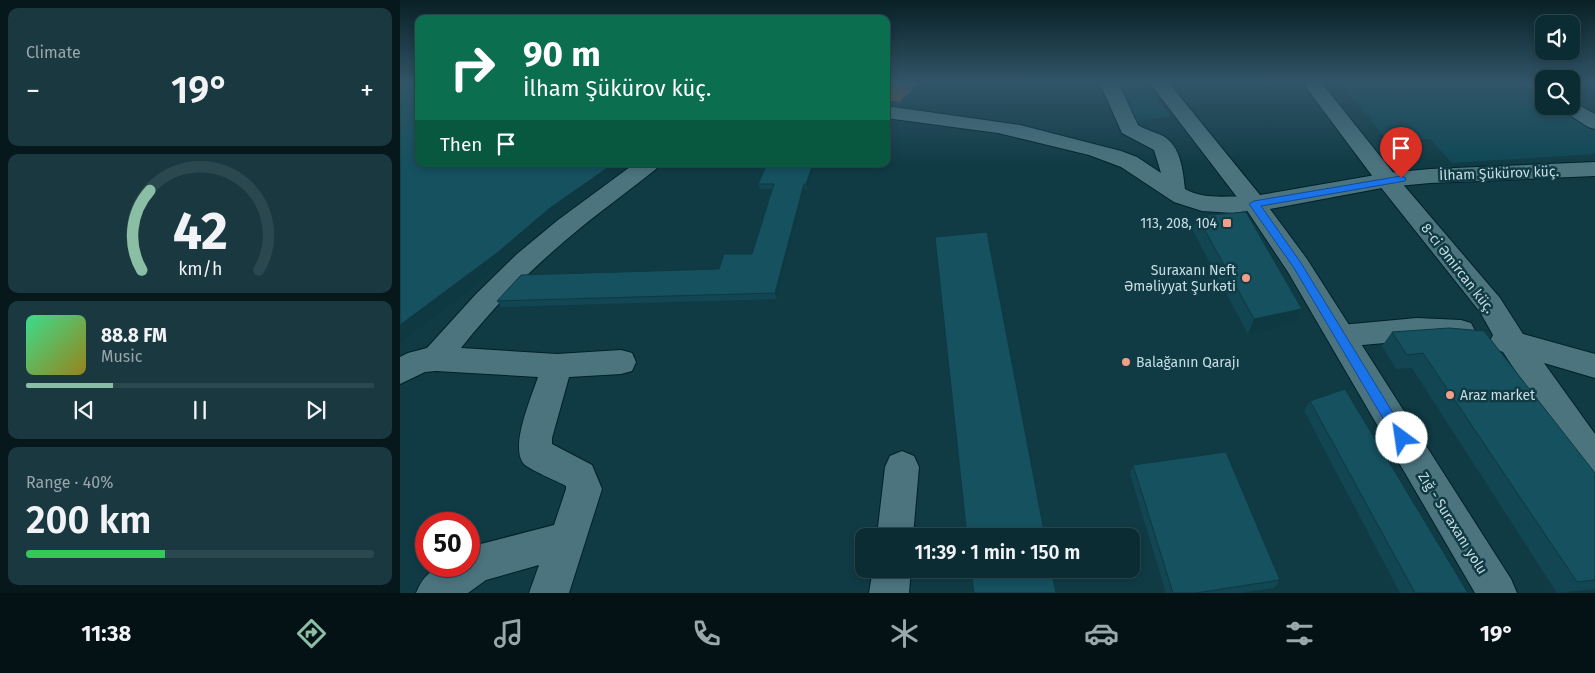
<!DOCTYPE html>
<html lang="en">
<head>
<meta charset="utf-8">
<style>
	body { margin:0; font-family:"Fira Sans",sans-serif; background:#1a3840; color:#f1f3f6; height:100vh; display:flex; flex-direction:column; font-size:19px; white-space:nowrap }
	* { box-sizing:border-box; margin:0 }
	p { font-size:16px; color:#9aa7ac }
	.icon { flex:none; width:28px; height:28px; fill:none; stroke:currentColor; stroke-width:2; stroke-linecap:round; stroke-linejoin:round }
	.map { position:relative; flex:1; overflow:hidden }
	.side { display:flex; flex-direction:column; gap:8px; padding:8px; background:#07181d; width:400px }
	.side>* { flex:none }
	.top-card { position:absolute; left:15px; top:15px; width:475px; height:152px; border-radius:10px; box-shadow:0 2px 8px #0003,0 0 0 1px #2c484f; background:#0b6e4f; color:#fff; overflow:hidden }
	.buttons { position:absolute; left:1135px; top:15px; display:grid; gap:10px }
	.buttons a { display:grid; place-items:center; width:45px; height:45px; border-radius:10px; background:#0c2c34; box-shadow:0 2px 8px #0003,0 0 0 1px #2c484f; font-size:25px }
	.speed { position:absolute; left:15px; top:512px; display:flex; gap:10px; font-size:25px; font-weight:700; text-align:center }
	.speed>* { display:grid; place-content:center; width:65px; height:65px; border-radius:50%; background:#0c2c34; box-shadow:0 2px 8px #0003,0 0 0 1px #2c484f; line-height:1 }
	.speed .limit { border:8px solid #d22; background:#fff; color:#111 }
	.pin { position:absolute; display:grid; place-items:center; width:42px; height:42px; color:#fff; margin:-51px -21px; border-radius:50% 50% 50% 0; rotate:-45deg; box-shadow:0 0 5px #0007 }
	.pin .icon { rotate:45deg }
	.me { position:absolute; width:55px; margin:-28px; rotate:329deg; stroke-linejoin:round; filter:drop-shadow(0 0 4px #0008) }
	.turn { display:flex; align-items:center; gap:18px; height:105px; padding:0 25px; font-size:22px }
	.turn .icon { width:65px; height:65px; stroke-width:2.5 }
	.turn b { display:block; font-size:35px; line-height:42px }
	.then { display:flex; align-items:center; height:48px; padding:0 25px; background:#0003; gap:10px; font-size:19px }
	.big { font-size:38px; font-weight:600; line-height:1.1 }
	.side .card { flex:1; display:flex; flex-direction:column; justify-content:center; gap:8px; min-width:0; padding:0 18px; border-radius:10px; background:#1a3840 }
	.side .dial { align-items:center; gap:0 }
	.dial svg { height:130px; overflow:visible; fill:none; stroke:#2c484f; stroke-width:7; stroke-linecap:round; text-anchor:middle }
	.dial text { fill:#f1f3f6; stroke:none }
	.song { display:flex; align-items:center; gap:15px }
	.cover { width:60px; height:60px; border-radius:8px; background:linear-gradient(135deg,hsl(150 70% 55%),hsl(50 70% 35%)) }
	.played { height:5px; border-radius:2px; background:linear-gradient(90deg,#8abfa5 25%,#2c484f 25%) }
	.keys { display:flex; justify-content:space-around; direction:ltr }
	.heat { display:flex; justify-content:space-between; align-items:center; font-size:28px; direction:ltr }
	.charge { height:8px; border-radius:4px; background:linear-gradient(90deg,#34c759 40%,#2c484f 0) }
	.trip { position:absolute; left:455px; top:528px; width:285px; height:50px; border-radius:10px; background:#0c2c34; box-shadow:0 2px 8px #0003,0 0 0 1px #2c484f; font-weight:600; line-height:50px; text-align:center }
	.tabs { display:flex; height:80px; justify-content:space-around; align-items:center; background:#051215; color:#9aa7ac }
	.tabs .icon { width:35px; height:35px }
	.tabs .active { color:#8abfa5 }
	.tabs b { font-size:22px; color:#f1f3f6 }
	main { display:flex; flex:1; min-height:0 }
	.map>svg:first-child { display:block }
	.built { fill:#0f4854 }
	.green { fill:#794c41 }
	.lines { fill:none; stroke-linecap:round; stroke-linejoin:round }
	.street-casing { stroke:#012028; stroke-width:2 }
	.secondary-casing { stroke:#012028; stroke-width:2 }
	.street { fill:#4b747f; fill-rule:evenodd }
	.secondary { fill:#4b747f; fill-rule:evenodd }
	.wall { fill:#124652 }
	.shaded-wall { fill:#0f3942 }
	.building { fill:#15515f; stroke:#0f3942 }
	.route { fill:#1a73e8; stroke:#114b97 }
	.poi-dot { fill:#f49e89; stroke:#103b45; stroke-width:2 }
	.labels { text-anchor:middle; stroke-width:5; stroke-linejoin:round; paint-order:stroke }
	.street-label { font-size:14px; fill:#c8dee4; stroke:#103b45 }
	.poi-label { font-size:14px; fill:#c8dee4; stroke:#103b45; text-anchor:end }
</style>
</head>
<body>
<main>
<section class="side">
<div class="card"><p>Climate</p>
<div class="heat"><a>−</a><b class="big">19°</b><a>+</a></div>
</div>
<div class="card dial"><svg viewBox="0 0 100 80">
<path d="M14 69A42 42 0 1 1 86 69"/>
<path d="M14 69A42 42 0 0 1 19 20" stroke="#8abfa5"/>
<text x="50" y="56" font-size="32" font-weight="700">42</text>
<text x="50" y="72" font-size="11">km/h</text>
</svg></div>
<div class="card">
<div class="song"><i class="cover"></i><div><b>88.8 FM</b><p>Music</p></div></div>
<div class="played"></div>
<div class="keys"><svg class="icon" aria-label="previous" viewBox="0 0 24 24"><path d="M18 5L8 12l10 7zM5 5v14"/></svg><svg class="icon" aria-label="pause" viewBox="0 0 24 24"><path d="M8 5v14M16 5v14"/></svg><svg class="icon" aria-label="next" viewBox="0 0 24 24"><path d="M6 5l10 7-10 7zM19 5v14"/></svg></div>
</div>
<div class="card"><p>Range · 40%</p><b class="big">200 km</b><div class="charge"></div></div>
</section>
<div class="map">
<svg width="1195" height="593" viewBox="0 0 1195 593">
	<rect width="100%" height="100%" fill="#103b45"/>
	<path class="built" d="M716,82H742L771,116L732,122Z
		M939,82H1122L1144,97V106H1158L1195,131V154L1052,163L1030,139H986Z"/>
	<path class="green" d="M486,82H521L499,102L486,100Z"/>
	<g class="lines">
		<defs>
			<path id="street" d="M697,82H718L738,125C746,130 755,132 763,136C781,146 783,171 785,189C810,203 837,192 862,199L866,204L862,209L833,213L802,211L774,202L721,167L689,155L598,133L486,118V106L620,125L721,151L737,157L761,173L754,150L722,133L702,88Z
				M902,82H921L995,175L1100,298L1123,334L1195,354V378L1144,363L1195,434V477L1183,473L1103,352L1095,349L1090,341L1093,335L1080,312L979,185Z
				M1122,82H1144V95L1125,86Z
				M1171,101L1195,114V129L1188,127L1162,110L1159,106H1171Z
				M234,164H259L256,169C221,197 184,223 151,253C118,282 88,314 61,348L157,354L221,350L232,353L236,362L232,371L221,374L169,377L152,438V444L192,465L202,489L169,593H129L139,565L86,580L68,593H16C28,565 41,566 69,566V547L154,525L166,489V486C157,481 130,470 124,464C109,447 132,396 138,377L36,371L25,372L0,384V357L8,353L27,348L76,294L117,254L158,220Z
				M1017,318L1061,320L1071,323L1075,331L1071,339L1061,342L1017,340L941,347L931,344L926,336L931,328L941,325Z
				M502,451L514,456L519,467L513,536H477L485,467L490,456Z
				M473,569H511L509,593H469Z"/>
			<path id="secondary" d="M749,82H768L860,195L987,173L1030,169L1195,162V176L1030,183L987,187L870,209L907,259L1111,579L1117,593H1075L888,272L846,209Z"/>
		</defs>
		<use href="#street" class="street-casing"/>
		<use href="#secondary" class="secondary-casing"/>
		<use href="#street" class="street"/>
		<use href="#secondary" class="secondary"/>
	</g>
	<path class="wall" d="M978,82H1024L1019,91L990,93Z
		M416,164L407,189H405L377,299L101,307L97,301L319,269L352,254L372,189H360L358,184Z
		M797,216L902,309L895,324L848,334L793,231Z
		M992,332L1195,473V589L1157,593L1012,368L996,369L982,346Z
		M910,401L1068,593H1000L904,411Z
		M733,465L880,580L874,588L840,593H766L730,474Z"/>
	<path class="shaded-wall" d="M213,164H231L157,218L105,263L0,343V325L150,208Z
		M413,164H416L407,189L406,184Z
		M404,184L405,189L377,299L375,293Z
		M902,309L895,324L848,334L854,319Z"/>
	<path class="building" d="M8,82H19V164H213L150,208L97,253L0,325V86Z
		M367,164H413L406,184H404L375,293L97,301L121,275L319,269L324,254H352L374,184H358Z
		M846,212L902,309L854,319L797,216Z
		M587,232L645,536H567L535,237Z
		M1049,328L1084,331L1195,473V580L1177,582L1023,353L1007,355L992,332Z
		M945,389L1068,593H1015L910,401Z
		M826,452L880,580L796,593H773L733,465Z
		M571,569H651L656,593H574Z"/>
	<linearGradient id="sky" x2="0" y2="1"><stop stop-color="#092026"/><stop offset="0.5" stop-color="#315568"/><stop offset="1" stop-color="#315568" stop-opacity="0"/></linearGradient>
	<rect width="1195" height="165" fill="url(#sky)"/>
	<path class="route" d="M1001,176L1006,178L1005,181L861,206L901,263L1006,434L1008,438L1006,442L1002,444L997,442L894,268L849,204L854,201Z"/>
	<g class="poi-dot">
		<rect x="822" y="218" width="10" height="10" rx="2.5"/>
		<circle cx="846" cy="278" r="5"/>
		<circle cx="726" cy="362" r="5"/>
		<circle cx="1050" cy="395" r="5"/>
	</g>
	<g class="labels">
		<g class="street-label">
			<text transform="translate(1099 173) rotate(-2)" y="5">İlham Şükürov küç.</text>
			<text transform="translate(1058 268) rotate(52)" y="5">8-ci Əmircan küç.</text>
			<text transform="translate(1053 523) rotate(58)" y="5">Zığ - Suraxanı yolu</text>
		</g>
		<g class="poi-label">
			<text x="817" y="228">113, 208, 104</text>
			<text x="836" y="275">Suraxanı Neft<tspan x="836" dy="16">Əməliyyat Şurkəti</tspan></text>
			<text x="736" y="367" text-anchor="start">Balağanın Qarajı</text>
			<text x="1060" y="400" text-anchor="start">Araz market</text>
		</g>
	</g>
</svg>
<div class="buttons">
<a><svg class="icon" aria-label="sound" viewBox="0 0 24 24"><path d="M4 9h4l5-4v14l-5-4H4zM17 9q2 3 0 6"/></svg></a>
<a><svg class="icon" aria-label="search" viewBox="0 0 24 24"><circle cx="10" cy="10" r="6"/><path d="M15 15l6 6"/></svg></a>
</div>
<div class="speed"><div class="limit">50</div></div>
<div class="pin" style="left:1001px;top:178px;background:#d93025"><svg class="icon" aria-label="arrive" viewBox="0 0 24 24"><path d="M6 21V4h12l-3 4 3 4H6"/></svg></div>
<svg class="me" style="left:1002px;top:438px" viewBox="-20 -20 40 40"><circle r="19" fill="#fff"/><path d="M0-13L10 11 0 6-10 11z" fill="#1a73e8"/></svg>
<div class="trip">11:39 · 1 min · 150 m</div>
<div class="top-card">
<div class="turn"><svg class="icon" aria-label="right" viewBox="0 0 24 24"><path d="M7 20v-9h11M14 6l5 5-5 5"/></svg><div><b>90 m</b>İlham Şükürov küç.</div></div>
<div class="then">Then<svg class="icon" aria-label="arrive" viewBox="0 0 24 24"><path d="M6 21V4h12l-3 4 3 4H6"/></svg></div>
</div>
</div>
</main>
<nav class="tabs">
<b>11:38</b>
<svg class="icon active" aria-label="directions" viewBox="0 0 24 24"><path d="M12 3l9 9-9 9-9-9zM9 14v-3h6M13 9l2 2-2 2"/></svg>
<svg class="icon" aria-label="music" viewBox="0 0 24 24"><path d="M9 18V5l10-2v13"/><circle cx="6" cy="18" r="3"/><circle cx="16" cy="16" r="3"/></svg>
<svg class="icon" aria-label="phone" viewBox="0 0 24 24"><path d="M5 4h4l2 5-3 2q2 4 5 5l2-3 5 2v4C11 20 4 13 5 4z"/></svg>
<svg class="icon" aria-label="climate" viewBox="0 0 24 24"><path d="M12 3v18M4 7l16 10M4 17L20 7"/></svg>
<svg class="icon" aria-label="car" viewBox="0 0 24 24"><path d="M5 17H2v-5l4-1 3-4h7l3 4 3 1v5h-3M9 17h6M6 11h13"/><circle cx="7" cy="17" r="2"/><circle cx="17" cy="17" r="2"/></svg>
<svg class="icon" aria-label="filters" viewBox="0 0 24 24"><path d="M4 7h16M4 17h16"/><circle cx="9" cy="7" r="2"/><circle cx="15" cy="17" r="2"/></svg>
<b>19°</b>
</nav>
</body>
</html>
